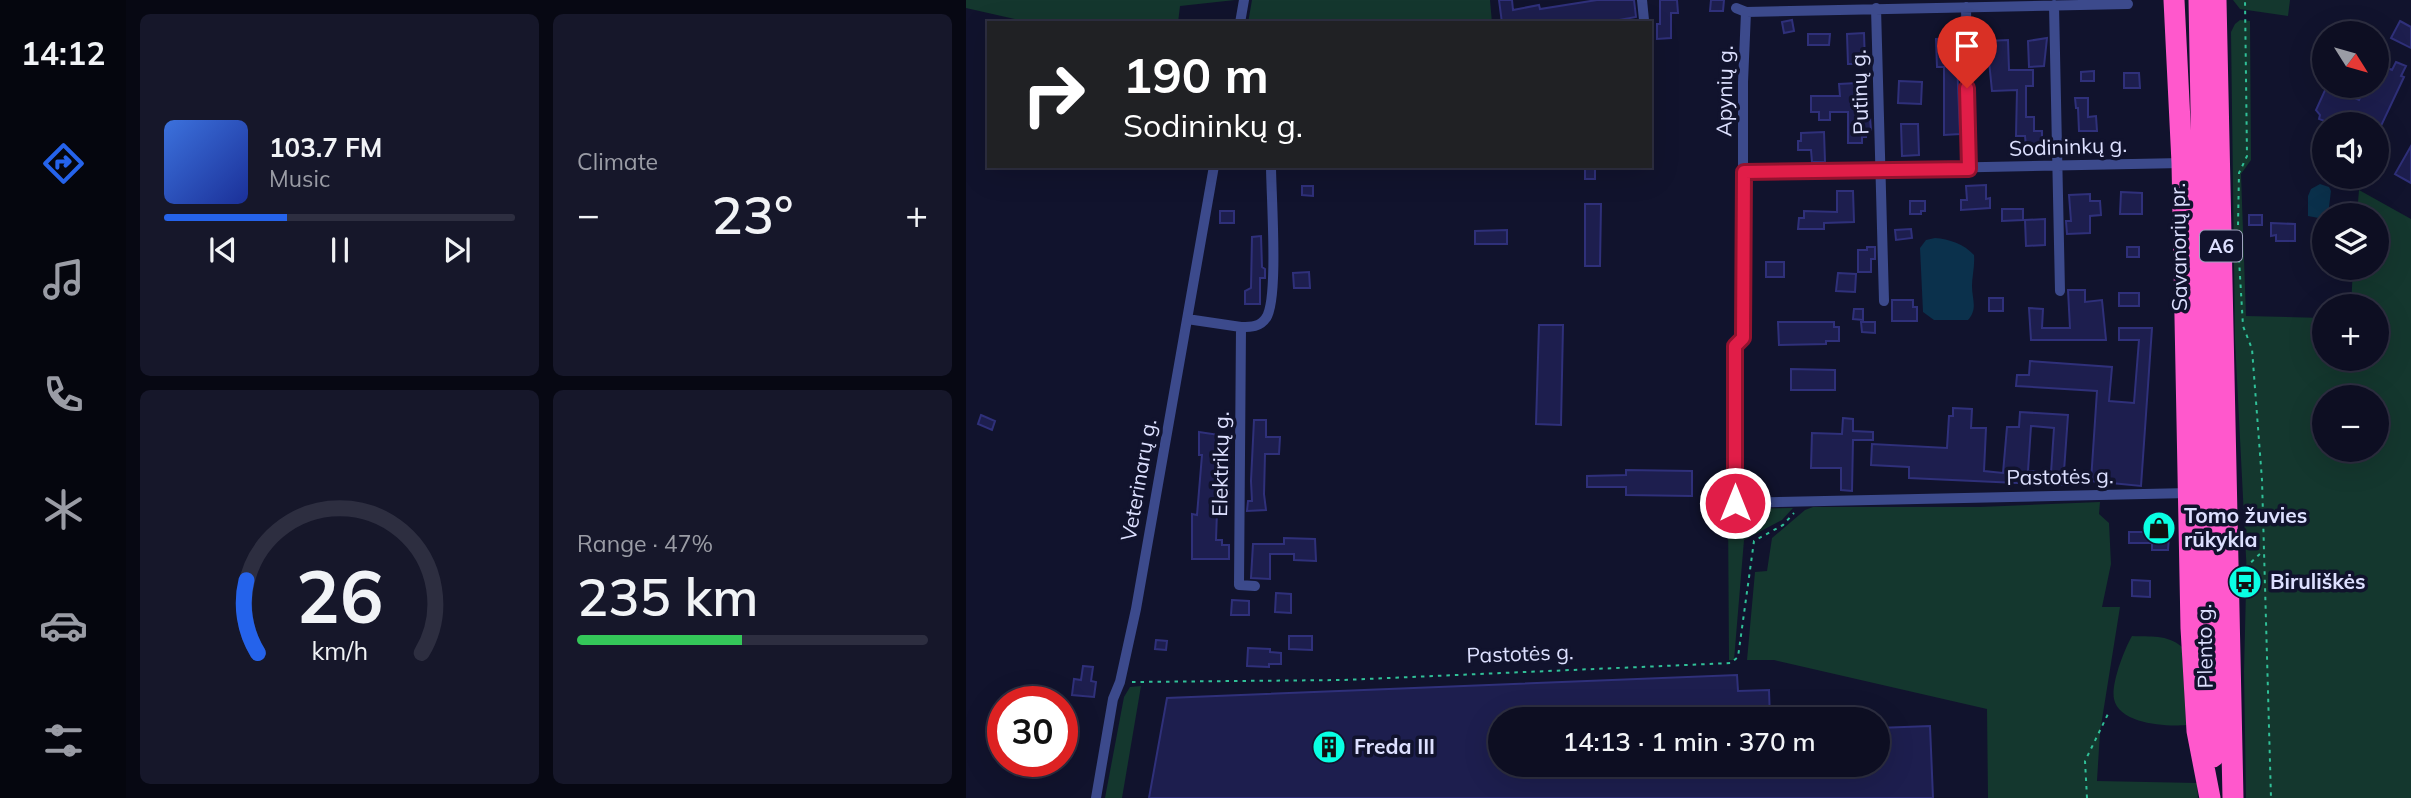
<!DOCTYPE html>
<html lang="en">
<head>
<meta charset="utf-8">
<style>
	body { margin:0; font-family:Mulish,sans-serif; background:#16172a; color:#f1f3f6; height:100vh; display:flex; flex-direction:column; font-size:26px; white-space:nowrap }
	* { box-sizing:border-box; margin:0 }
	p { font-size:23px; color:#9a9ca5 }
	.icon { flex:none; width:38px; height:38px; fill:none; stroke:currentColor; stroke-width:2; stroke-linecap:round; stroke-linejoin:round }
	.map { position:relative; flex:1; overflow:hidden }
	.sheet { display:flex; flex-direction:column; gap:14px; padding:14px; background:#070813; width:840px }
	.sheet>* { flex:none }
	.guide { position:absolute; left:21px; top:21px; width:665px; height:147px; border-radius:0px; box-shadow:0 7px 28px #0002,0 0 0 2px #2d2e40; background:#202124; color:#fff; overflow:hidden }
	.needle { width:46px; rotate:127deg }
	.controls { position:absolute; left:1346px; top:21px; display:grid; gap:14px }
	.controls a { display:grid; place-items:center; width:77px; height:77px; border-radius:50%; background:#0d0e22; box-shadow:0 7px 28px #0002,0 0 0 2px #2d2e40; font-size:35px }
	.speed { position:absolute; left:21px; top:686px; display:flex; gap:14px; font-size:35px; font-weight:700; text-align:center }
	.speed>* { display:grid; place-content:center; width:91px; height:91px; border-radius:50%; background:#0d0e22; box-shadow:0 7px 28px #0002,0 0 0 2px #2d2e40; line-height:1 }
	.speed .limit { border:10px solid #d22; background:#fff; color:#111 }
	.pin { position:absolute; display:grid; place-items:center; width:60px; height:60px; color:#fff; margin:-72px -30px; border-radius:50% 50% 50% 0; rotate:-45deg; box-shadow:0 0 7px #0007 }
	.pin .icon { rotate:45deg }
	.me { position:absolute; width:77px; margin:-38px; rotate:0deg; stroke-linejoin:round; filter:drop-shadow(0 0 5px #0008) }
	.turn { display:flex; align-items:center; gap:24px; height:147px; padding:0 21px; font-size:32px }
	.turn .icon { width:91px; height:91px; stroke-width:2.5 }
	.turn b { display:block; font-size:49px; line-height:60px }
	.big { font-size:52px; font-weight:600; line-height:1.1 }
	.sheet .tile { flex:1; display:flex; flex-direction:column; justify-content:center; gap:10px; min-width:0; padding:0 24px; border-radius:10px; background:#16172a }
	.sheet .dial { align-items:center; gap:0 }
	.dial svg { height:182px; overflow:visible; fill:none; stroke:#2d2e40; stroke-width:7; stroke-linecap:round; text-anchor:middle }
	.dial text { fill:#f1f3f6; stroke:none }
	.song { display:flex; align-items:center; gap:21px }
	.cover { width:84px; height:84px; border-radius:10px; background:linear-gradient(135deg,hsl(220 70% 55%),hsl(230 70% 35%)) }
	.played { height:7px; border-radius:4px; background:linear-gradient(90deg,#2563eb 35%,#2d2e40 35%) }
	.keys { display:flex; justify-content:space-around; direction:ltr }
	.heat { display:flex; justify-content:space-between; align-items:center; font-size:38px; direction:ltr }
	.charge { height:10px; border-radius:5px; background:linear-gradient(90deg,#34c759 47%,#2d2e40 0) }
	.sheet .tiles { flex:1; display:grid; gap:14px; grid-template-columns:repeat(2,1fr) }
	.trip { position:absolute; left:522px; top:707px; width:402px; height:70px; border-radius:35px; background:#0d0e22; box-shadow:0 7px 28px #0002,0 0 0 2px #2d2e40; font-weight:600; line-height:70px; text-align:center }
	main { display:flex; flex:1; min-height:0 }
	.dock { display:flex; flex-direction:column; width:126px; justify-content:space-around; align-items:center; background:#05060e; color:#9a9ca5 }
	.dock .icon { width:49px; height:49px }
	.dock .active { color:#2563eb }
	.dock b { font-size:32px; color:#f1f3f6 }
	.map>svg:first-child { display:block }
	.green { fill:#14372e; fill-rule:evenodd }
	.water { fill:#0b314c }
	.building { fill:#1d1e4e; stroke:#2f307a; stroke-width:2; fill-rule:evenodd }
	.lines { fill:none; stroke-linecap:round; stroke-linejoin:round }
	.path { stroke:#30c098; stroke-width:2; stroke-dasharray:3.5 5; stroke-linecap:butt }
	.street { stroke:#3c4a8c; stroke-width:10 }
	.highway { stroke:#ff58cc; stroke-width:21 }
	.route-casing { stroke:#92132f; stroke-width:18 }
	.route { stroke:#e11d48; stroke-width:12 }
	.labels { text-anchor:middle; stroke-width:7; stroke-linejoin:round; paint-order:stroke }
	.shield { fill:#11132d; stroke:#a0a2c0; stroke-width:2 }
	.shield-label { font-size:19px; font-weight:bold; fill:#dde0ff }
	.street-label { font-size:21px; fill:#dde0ff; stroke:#11132d }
	.poi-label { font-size:21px; font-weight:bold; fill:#dde0ff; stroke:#11132d; text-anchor:start }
</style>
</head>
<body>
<main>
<nav class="dock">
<b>14:12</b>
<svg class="icon active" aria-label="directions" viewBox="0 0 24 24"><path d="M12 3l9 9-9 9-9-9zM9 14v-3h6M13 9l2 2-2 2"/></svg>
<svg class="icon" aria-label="music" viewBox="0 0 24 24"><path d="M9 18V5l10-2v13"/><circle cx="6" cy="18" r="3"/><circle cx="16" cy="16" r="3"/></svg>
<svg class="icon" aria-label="phone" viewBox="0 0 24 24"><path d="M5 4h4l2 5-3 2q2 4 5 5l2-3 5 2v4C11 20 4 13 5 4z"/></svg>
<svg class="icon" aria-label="climate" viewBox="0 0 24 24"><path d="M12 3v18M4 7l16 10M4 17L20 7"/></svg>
<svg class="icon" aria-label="car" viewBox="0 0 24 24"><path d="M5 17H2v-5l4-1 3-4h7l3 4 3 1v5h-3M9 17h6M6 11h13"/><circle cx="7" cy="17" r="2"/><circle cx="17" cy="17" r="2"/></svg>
<svg class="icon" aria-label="filters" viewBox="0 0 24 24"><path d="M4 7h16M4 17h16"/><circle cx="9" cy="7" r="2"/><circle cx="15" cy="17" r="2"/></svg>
</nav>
<section class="sheet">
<div class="tiles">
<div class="tile">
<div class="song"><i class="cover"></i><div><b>103.7 FM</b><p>Music</p></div></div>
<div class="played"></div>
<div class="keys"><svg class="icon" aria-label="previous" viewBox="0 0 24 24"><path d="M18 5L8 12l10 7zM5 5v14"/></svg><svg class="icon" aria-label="pause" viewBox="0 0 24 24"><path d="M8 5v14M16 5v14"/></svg><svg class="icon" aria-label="next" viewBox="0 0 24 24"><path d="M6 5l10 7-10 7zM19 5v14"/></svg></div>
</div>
<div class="tile"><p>Climate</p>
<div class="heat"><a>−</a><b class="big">23°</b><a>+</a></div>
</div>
<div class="tile dial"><svg viewBox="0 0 100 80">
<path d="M14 69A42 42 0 1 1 86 69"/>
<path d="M14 69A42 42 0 0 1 9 37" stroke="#2563eb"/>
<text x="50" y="56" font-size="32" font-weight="700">26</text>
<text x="50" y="72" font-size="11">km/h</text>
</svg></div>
<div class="tile"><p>Range · 47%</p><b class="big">235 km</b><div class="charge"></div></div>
</div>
</section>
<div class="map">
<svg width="1445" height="798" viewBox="0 0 1445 798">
	<rect width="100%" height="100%" fill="#11132d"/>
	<path class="green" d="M0,0H269L214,6L212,23H66L0,8Z
		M286,0H524L526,23H282Z
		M1267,0H1324L1322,16L1274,9Z
		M1274,20L1284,21L1285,160L1275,174L1280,316L1358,318V359H1410V306H1385L1387,268H1410V215H1391L1393,190L1445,219V798H1280L1278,672L1280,589L1285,588L1284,577L1281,576L1269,340L1265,32L1269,24ZM1358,397H1410V450H1358Z
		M1134,502L1133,514L1143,523L1145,564L1136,607H1154L1134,732L1131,781L1231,783L1232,798H1022L1021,709L808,660H781L789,572L801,571L806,538L839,510L847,507H1014Z
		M827,508L816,520L778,540L768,660H763L762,509Z
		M1166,636C1184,637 1201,634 1216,647L1220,725C1201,727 1153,724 1148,699C1145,684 1158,650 1166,636Z
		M175,686L156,798H139L158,697L164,687Z"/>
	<path class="water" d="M1354,184L1363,187L1365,191L1362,215H1358V219L1342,216V196L1345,189Z
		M969,238C983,239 998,244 1008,255C1009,266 1006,276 1006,286C1006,299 1012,309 1002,320H968L957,312L954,248L960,240Z"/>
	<path class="building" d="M533,0H546L547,10L573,5L574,9L631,0H668L670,17L636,23H536Z
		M694,0H711L712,13H705V38L691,39V24H694Z
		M745,0H758L757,11H744Z
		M826,20L828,31L818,33L816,22Z
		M1434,21L1445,27V48L1425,38Z
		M898,33L899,64H882L881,34Z
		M842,34H864L863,45H842Z
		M990,38L994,134L978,135V67H971L970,39Z
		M1081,38L1078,66L1063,67L1062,41Z
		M1042,40L1043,70H1067V86H1060V117H1068V131H1076V146H1060L1059,136H1050L1051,90L1026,91L1021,41Z
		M1430,62L1440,66L1435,76L1438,77L1414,128L1380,112L1375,124H1366L1353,119L1354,115L1350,110L1360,88L1368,89L1369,87L1378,90L1377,93L1393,100L1400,86H1410V63L1426,70Z
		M1128,71V81H1115V72Z
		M1158,73H1173L1174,88H1158Z
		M933,81L956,82L955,104L932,103Z
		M891,83V96H898L899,117H904L905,130H900V137H896V143H882V112H864V120H853V112H845V96H874L873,84Z
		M1109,98H1122V117L1130,116L1131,131H1113L1112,108H1110Z
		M935,124H952L953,155L936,156Z
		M858,132L859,162H846L845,150H832V141H835V133Z
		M1445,146V183L1429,174Z
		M619,166H629V179H619Z
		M1020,185V199L1024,198V208L995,210V200H1001L1000,186Z
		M336,186H347V196L336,195Z
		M871,191H887L888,222L858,223V229H832L833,218H838V211L871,212Z
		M1155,192L1176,193V214H1154Z
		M1124,194V201H1134L1135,215L1124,216V233L1101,234L1100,221H1105L1103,195Z
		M944,201H959V211H955V214H944Z
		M619,204H635L634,266H619Z
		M1036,209H1057V220L1036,221Z
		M254,211H268V223H254Z
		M1283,215H1296V225H1283Z
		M1079,219V245L1060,246L1059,220Z
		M1305,223L1329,224V241H1310V235L1305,236Z
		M945,229L946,238L930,240L929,230Z
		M541,230V244H509V231Z
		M295,236L296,267L299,269V278H294V304H279V291L285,288L286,237Z
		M901,247H909V259H905V272H892V250H901Z
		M1161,247H1173V257H1161Z
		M800,262H818V277H800Z
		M343,272L344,288H328L327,273Z
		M872,273L890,274L889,292L870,291Z
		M1102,290H1119V302L1136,300L1140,340H1065L1063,308L1077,309L1076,328H1104Z
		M1153,293H1173V306H1153Z
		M1023,298H1037V311H1023Z
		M926,300H947V307H951V321H926Z
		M888,309H897V320L887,319Z
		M812,322H868V327H873V341H860V344L813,345Z
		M895,322H909V333L896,332Z
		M573,325H597L595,425L570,424Z
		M1153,328H1186L1175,486L1125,481L1131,391L1050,386L1051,375H1063L1064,361L1146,367L1143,401L1168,403L1173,340H1153Z
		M825,369L869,370V390H825Z
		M987,408L1006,409L1005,428H1020L1018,471L1037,473L1041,427H1053L1054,412L1102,415L1097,485L943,478V467L905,465L906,444L981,448L983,416H987ZM1065,426L1088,428L1085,473L1062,471Z
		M15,415L29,421L26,430L12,424Z
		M877,418L887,419V431L907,432V440H887L886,491L875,490V468H845L846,433L876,434Z
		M288,420H300V437H314L313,454H299L298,494L300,510L281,511L282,501H286L285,481Z
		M233,432L260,436L259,462H262L258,511H251L250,540H256V545H263V559H226V514L231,515L236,455H233Z
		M660,470L726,471V496L660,495V487H621V476L660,475Z
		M1187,520L1199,521V535L1203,536L1202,550H1186V543H1163V532H1187Z
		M318,538L349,539L350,561L328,560V554H304V579L285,578L287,544H318Z
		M1166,580L1184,581V597L1166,596Z
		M310,593L325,594V613L309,612Z
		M266,600L283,601V615H265Z
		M323,636H346V650L323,649Z
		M190,640L201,641L200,650L189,649Z
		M282,648L304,649V652L315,653V664H303V667L281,666Z
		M117,666L127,667L125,681L130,682L128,697L106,695L108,679L115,680Z
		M771,675L772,691L803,690L804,719H534V765H912V728L964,726L967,798H183L201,698Z"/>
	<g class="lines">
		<path class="path" d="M1272,225L1273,173L1281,156L1279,0
			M1273,259L1277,326L1286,349L1296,480L1305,798
			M1279,568L1297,551
			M166,682L377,680L765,663L772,657L788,541L817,525L828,513
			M1121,798L1119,761L1142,714"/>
		<path class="street" d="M676,0L678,20
			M1088,5L1094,291
			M1000,7L1003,169
			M770,8L780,12L1162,4
			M910,8L918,301
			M780,12L777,82V338L769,346V503L1223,493
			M274,23L278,0
			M778,172L1216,163
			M221,319L275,327L273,585L289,586
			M275,327C285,327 294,327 300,318C313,300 305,194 305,166
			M130,798L147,699L154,682L170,609L248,166"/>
		<path class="highway" d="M1208,0L1216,163L1225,628L1231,731L1244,798
			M1233,0L1247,757
			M1250,0L1267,798"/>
	</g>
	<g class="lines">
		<defs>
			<path id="route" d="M769,503V346L777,338L778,172L1003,169L1001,88"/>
		</defs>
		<use href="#route" class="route-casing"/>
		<use href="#route" class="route"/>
	</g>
	<defs>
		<symbol id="shop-disc" viewBox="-11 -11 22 22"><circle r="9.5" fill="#09ffe3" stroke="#11132d"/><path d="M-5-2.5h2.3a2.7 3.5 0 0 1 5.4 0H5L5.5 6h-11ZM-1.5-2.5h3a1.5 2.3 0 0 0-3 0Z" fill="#111"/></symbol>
		<symbol id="bus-disc" viewBox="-11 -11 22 22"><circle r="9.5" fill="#09ffe3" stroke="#11132d"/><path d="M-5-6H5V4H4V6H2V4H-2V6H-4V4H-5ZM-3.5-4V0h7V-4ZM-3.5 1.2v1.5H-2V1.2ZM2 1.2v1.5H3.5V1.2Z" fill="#111"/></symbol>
		<symbol id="building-disc" viewBox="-11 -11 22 22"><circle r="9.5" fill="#09ffe3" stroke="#11132d"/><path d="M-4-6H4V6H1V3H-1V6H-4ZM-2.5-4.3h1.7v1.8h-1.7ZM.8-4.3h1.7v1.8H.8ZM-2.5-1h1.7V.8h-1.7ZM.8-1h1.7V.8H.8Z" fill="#111"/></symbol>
	</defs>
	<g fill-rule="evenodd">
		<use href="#shop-disc" x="1174" y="509" width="38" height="38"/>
		<use href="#bus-disc" x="1260" y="563" width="38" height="38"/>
		<use href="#building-disc" x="344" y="728" width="38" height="38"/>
	</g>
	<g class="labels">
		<rect class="shield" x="1234" y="230.5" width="42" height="31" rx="5"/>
		<g class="shield-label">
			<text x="1255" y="253">A6</text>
		</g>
		<g class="street-label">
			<text transform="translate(759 91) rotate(-89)" y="7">Apynių g.</text>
			<text transform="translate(894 92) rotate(-92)" y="7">Putinų g.</text>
			<text transform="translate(1102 147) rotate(-2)" y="7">Sodininkų g.</text>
			<text transform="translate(1213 247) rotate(-91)" y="7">Savanorių pr.</text>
			<text transform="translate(255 464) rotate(-89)" y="7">Elektrikų g.</text>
			<text transform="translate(1094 477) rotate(-1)" y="7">Pastotės g.</text>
			<text transform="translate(173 480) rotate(-80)" y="7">Veterinarų g.</text>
			<text transform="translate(1239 646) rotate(-91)" y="7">Plento g.</text>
			<text transform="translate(554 654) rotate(-2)" y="7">Pastotės g.</text>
		</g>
		<g class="poi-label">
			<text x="1218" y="523">Tomo žuvies<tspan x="1218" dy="24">rūkykla</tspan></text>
			<text x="1304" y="589">Biruliškės</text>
			<text x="388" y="754">Freda III</text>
		</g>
	</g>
</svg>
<div class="controls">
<a><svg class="needle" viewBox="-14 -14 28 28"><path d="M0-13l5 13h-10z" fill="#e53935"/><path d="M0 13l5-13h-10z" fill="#9a9ca5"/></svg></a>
<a><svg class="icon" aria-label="sound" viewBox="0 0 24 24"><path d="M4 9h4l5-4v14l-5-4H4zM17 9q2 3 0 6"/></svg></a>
<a><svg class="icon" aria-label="layers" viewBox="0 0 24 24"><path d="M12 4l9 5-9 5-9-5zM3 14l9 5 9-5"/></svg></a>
<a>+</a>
<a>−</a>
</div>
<div class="speed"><div class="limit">30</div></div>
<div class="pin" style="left:1001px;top:88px;background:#d93025"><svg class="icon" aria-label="arrive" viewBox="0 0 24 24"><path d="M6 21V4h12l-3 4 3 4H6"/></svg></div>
<svg class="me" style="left:769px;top:503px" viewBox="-20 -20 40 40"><circle r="17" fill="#e11d48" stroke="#fff" stroke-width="3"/><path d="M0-11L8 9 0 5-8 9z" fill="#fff"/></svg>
<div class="trip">14:13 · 1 min · 370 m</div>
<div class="guide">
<div class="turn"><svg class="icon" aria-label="right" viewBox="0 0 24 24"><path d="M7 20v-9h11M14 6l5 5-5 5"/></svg><div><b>190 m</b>Sodininkų g.</div></div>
</div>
</div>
</main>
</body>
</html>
